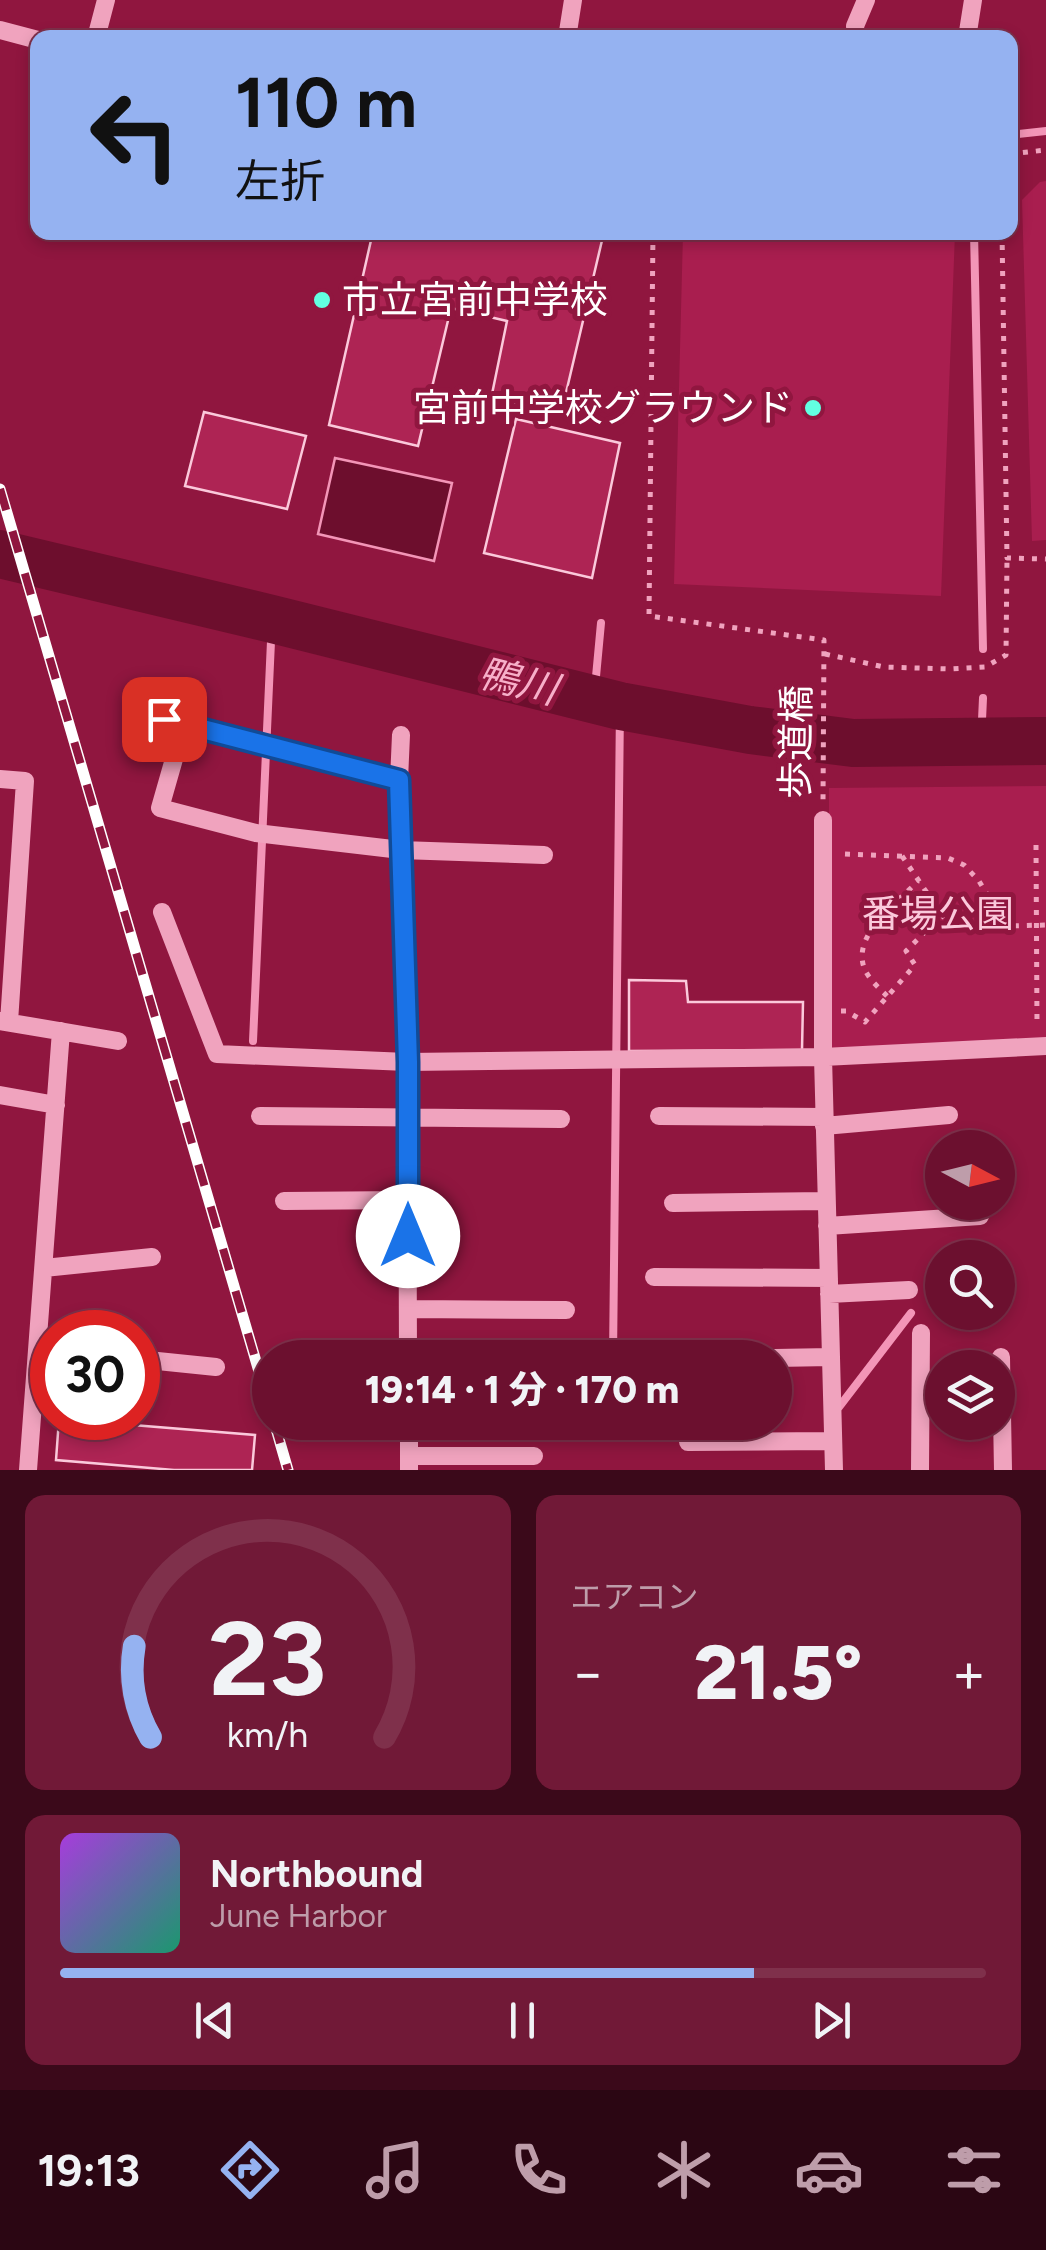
<!DOCTYPE html>
<html lang="ja">
<head>
<meta charset="utf-8">
<style>
	body { margin:0; font-family:Figtree,"Noto Sans JP",sans-serif; background:#711937; color:#f1f3f6; height:100vh; display:flex; flex-direction:column; font-size:38px; white-space:nowrap }
	* { box-sizing:border-box; margin:0 }
	p { font-size:32px; color:#be9daa }
	.icon { flex:none; width:55px; height:55px; fill:none; stroke:currentColor; stroke-width:2; stroke-linecap:round; stroke-linejoin:round }
	.map { position:relative; height:1470px; overflow:hidden }
	.sheet { display:flex; flex-direction:column; gap:25px; padding:25px; background:#3b091a; flex:1 }
	.sheet>* { flex:none }
	.top-card { position:absolute; left:30px; top:30px; width:988px; height:210px; border-radius:20px; box-shadow:0 5px 15px #0003,0 0 0 2px #7f304b; background:#95b2f1; color:#111; overflow:hidden }
	.needle { width:65px; rotate:97deg }
	.controls { position:absolute; left:925px; top:1130px; display:grid; gap:20px }
	.controls a { display:grid; place-items:center; width:90px; height:90px; border-radius:50%; background:#6c102f; box-shadow:0 5px 15px #0003,0 0 0 2px #7f304b; font-size:50px }
	.speed { position:absolute; left:30px; top:1310px; display:flex; gap:20px; font-size:50px; font-weight:700; text-align:center }
	.speed>* { display:grid; place-content:center; width:130px; height:130px; border-radius:50%; background:#6c102f; box-shadow:0 5px 15px #0003,0 0 0 2px #7f304b; line-height:1 }
	.speed .limit { border:15px solid #d22; background:#fff; color:#111 }
	.pin { position:absolute; display:grid; place-items:center; width:85px; height:85px; color:#fff; margin:-42px; border-radius:20px; box-shadow:0 5px 15px #0006 }
	.me { position:absolute; width:110px; margin:-55px; rotate:0deg; stroke-linejoin:round; filter:drop-shadow(0 0 8px #0008) }
	.turn { display:flex; align-items:center; gap:35px; height:210px; padding:0 40px; font-size:45px }
	.turn .icon { width:130px; height:130px; stroke-width:2.5 }
	.turn b { display:block; font-size:70px; line-height:85px }
	.big { font-size:75px; font-weight:800; line-height:1.1 }
	.sheet .widget { flex:1; display:flex; flex-direction:column; justify-content:center; gap:15px; min-width:0; padding:0 35px; border-radius:20px; background:#711937 }
	.sheet .dial { align-items:center; gap:0 }
	.dial svg { height:260px; overflow:visible; fill:none; stroke:#7f304b; stroke-width:7; stroke-linecap:round; text-anchor:middle }
	.dial text { fill:#f1f3f6; stroke:none }
	.song { display:flex; align-items:center; gap:30px }
	.cover { width:120px; height:120px; border-radius:15px; background:linear-gradient(135deg,hsl(280 70% 55%),hsl(160 70% 35%)) }
	.played { height:10px; border-radius:5px; background:linear-gradient(90deg,#95b2f1 75%,#7f304b 75%) }
	.keys { display:flex; justify-content:space-around; direction:ltr }
	.heat { display:flex; justify-content:space-between; align-items:center; font-size:55px; direction:ltr }
	.sheet .tiles { flex:1; display:grid; gap:25px; grid-template-columns:1fr 1fr }
	.widget:last-child { grid-column:span 2 }
	.trip { position:absolute; left:252px; top:1340px; width:540px; height:100px; border-radius:50px; background:#6c102f; box-shadow:0 5px 15px #0003,0 0 0 2px #7f304b; font-weight:800; line-height:100px; text-align:center }
	.tab-bar { display:flex; height:160px; justify-content:space-around; align-items:center; background:#2b0613; color:#be9daa }
	.tab-bar .icon { width:70px; height:70px }
	.tab-bar .current { color:#95b2f1 }
	.tab-bar b { font-size:45px; color:#f1f3f6 }
	.map>svg:first-child { display:block }
	.green { fill:#a91e4f }
	.water { fill:#6d0e2d; stroke:#f395b7; stroke-width:2.5 }
	.lines { fill:none; stroke-linecap:round; stroke-linejoin:round }
	.stream { stroke:#f395b7; stroke-width:8 }
	.river { stroke:#6d0e2d; stroke-width:48 }
	.building { fill:#ae2454; stroke:#fbc9db; stroke-width:2.5 }
	.path { stroke:#f0a3be; stroke-width:5; stroke-dasharray:5 8; stroke-linecap:butt }
	.minor { stroke:#f0a3be; stroke-width:18 }
	.rail-casing { stroke:#fff; stroke-width:11 }
	.rail { stroke:#90163f; stroke-width:8; stroke-dasharray:22; stroke-linecap:butt }
	.route-casing { stroke:#114b97; stroke-width:25 }
	.route { stroke:#1a73e8; stroke-width:18 }
	.poi-dot { fill:#62ffe1; stroke:#90163f; stroke-width:4 }
	.labels { text-anchor:middle; stroke-width:10; stroke-linejoin:round; paint-order:stroke }
	.poi-label { font-size:38px; fill:#fff; stroke:#90163f; text-anchor:start }
	.street-label { font-size:38px; fill:#fff; stroke:#90163f }
	.park-label { font-size:38px; fill:#fbc9db; stroke:#90163f }
	.water-label { font-size:40px; font-style:italic; fill:#f7afc9; stroke:#90163f }
</style>
</head>
<body>
<div class="map">
<svg width="1046" height="1470" viewBox="0 0 1046 1470">
	<rect width="100%" height="100%" fill="#90163f"/>
	<path class="green" d="M1046,181V540L1032,541L1022,200L1040,182Z
		M683,233H955L941,596L674,584Z
		M1046,786V1039L829,1052V788Z"/>
	<path class="water" d="M335,458L452,483L434,561L318,534Z"/>
	<g class="lines">
		<path class="stream" d="M1010,135L1046,131
			M974,232L983,649
			M594,698L601,623
			M981,742L983,698
			M253,1041L272,619
			M613,1358L620,706
			M839,1407L911,1313"/>
		<path class="river" d="M0,554L272,619L620,706L750,730L853,743L1046,741"/>
	</g>
	<path class="building" d="M377,232H519L528,235L529,232H604L561,414L491,399L507,321L451,308L418,446L329,425L372,236Z
		M204,412L306,436L287,509L185,486Z
		M516,419L620,443L592,578L484,553Z
		M629,980L686,981L688,1002H803L802,1050L629,1051Z
		M59,1419L255,1435L252,1470H174L56,1460Z"/>
	<g class="lines">
		<path class="path" d="M1010,154L1046,150
			M653,232L649,616L824,640L823,801
			M1002,232L1007,558L1046,559
			M825,654L884,667L950,669L985,667L1006,655L1007,558
			M1036,845L1037,1024
			M845,854L948,858L964,865L979,881L991,901L998,926
			M902,856L942,915
			M887,996C880,989 871,981 866,972C848,937 897,903 918,881
			M841,1011H846L865,1022L915,965L906,951L942,915L949,924L961,927L1046,925"/>
		<path class="minor" d="M0,30L38,40
			M96,38L106,0
			M567,38L573,0
			M856,38L855,26L866,0
			M967,38L973,0
			M164,719L399,780
			M184,724L160,808L256,833L401,850L544,855
			M401,735L399,780L407,1062L408,1358
			M0,779L25,781L9,1022
			M823,820V1057L834,1470
			M162,912L217,1054L407,1062L823,1057L1046,1046
			M0,1021L118,1041
			M0,1095L56,1105
			M260,1116L561,1119
			M659,1116L824,1117
			M824,1126L949,1115
			M284,1201L407,1200
			M673,1203L826,1201
			M827,1226L980,1216
			M44,1268L152,1257
			M654,1277L829,1278
			M829,1294L909,1290
			M408,1309L566,1310
			M1001,1357L1003,1470
			M775,1358L831,1357
			M138,1359L216,1367
			M409,1422V1470
			M688,1442L833,1441
			M409,1456H534
			M28,1470L61,1031
			M920,1470L921,1333"/>
		<defs>
			<path id="rail" d="M0,489L270,1409
				M274,1422L288,1470"/>
		</defs>
		<use href="#rail" class="rail-casing"/>
		<use href="#rail" class="rail"/>
	</g>
	<g class="lines">
		<defs>
			<path id="route" d="M164,719L399,780L408,1062V1236"/>
		</defs>
		<use href="#route" class="route-casing"/>
		<use href="#route" class="route"/>
	</g>
	<g class="poi-dot">
		<circle cx="322" cy="300" r="10"/>
		<circle cx="813" cy="408" r="10"/>
	</g>
	<g class="labels">
		<g class="poi-label">
			<text x="342" y="313">市立宮前中学校</text>
			<text x="793" y="421" text-anchor="end">宮前中学校グラウンド</text>
		</g>
		<g class="street-label">
			<text transform="translate(796 742) rotate(-89)" y="13">歩道橋</text>
		</g>
		<g class="park-label">
			<text x="938" y="927">番場公園</text>
		</g>
		<g class="water-label">
			<text transform="translate(518 681) rotate(14)" y="14">鴨川</text>
		</g>
	</g>
</svg>
<div class="controls">
<a><svg class="needle" viewBox="-14 -14 28 28"><path d="M0-13l5 13h-10z" fill="#e53935"/><path d="M0 13l5-13h-10z" fill="#be9daa"/></svg></a>
<a><svg class="icon" aria-label="search" viewBox="0 0 24 24"><circle cx="10" cy="10" r="6"/><path d="M15 15l6 6"/></svg></a>
<a><svg class="icon" aria-label="layers" viewBox="0 0 24 24"><path d="M12 4l9 5-9 5-9-5zM3 14l9 5 9-5"/></svg></a>
</div>
<div class="speed"><div class="limit">30</div></div>
<div class="pin" style="left:164px;top:719px;background:#d93025"><svg class="icon" aria-label="arrive" viewBox="0 0 24 24"><path d="M6 21V4h12l-3 4 3 4H6"/></svg></div>
<svg class="me" style="left:408px;top:1236px" viewBox="-20 -20 40 40"><circle r="19" fill="#fff"/><path d="M0-13L10 11 0 6-10 11z" fill="#1a73e8"/></svg>
<div class="trip">19:14 · 1 分 · 170 m</div>
<div class="top-card">
<div class="turn"><svg class="icon" aria-label="left" viewBox="0 0 24 24"><path d="M17 20v-9H6M10 6l-5 5 5 5"/></svg><div><b>110 m</b>左折</div></div>
</div>
</div>
<section class="sheet">
<div class="tiles">
<div class="widget dial"><svg viewBox="0 0 100 80">
<path d="M14 69A42 42 0 1 1 86 69"/>
<path d="M14 69A42 42 0 0 1 9 41" stroke="#95b2f1"/>
<text x="50" y="56" font-size="32" font-weight="700">23</text>
<text x="50" y="72" font-size="11">km/h</text>
</svg></div>
<div class="widget"><p>エアコン</p>
<div class="heat"><a>−</a><b class="big">21.5°</b><a>+</a></div>
</div>
<div class="widget">
<div class="song"><i class="cover"></i><div><b>Northbound</b><p>June Harbor</p></div></div>
<div class="played"></div>
<div class="keys"><svg class="icon" aria-label="previous" viewBox="0 0 24 24"><path d="M18 5L8 12l10 7zM5 5v14"/></svg><svg class="icon" aria-label="pause" viewBox="0 0 24 24"><path d="M8 5v14M16 5v14"/></svg><svg class="icon" aria-label="next" viewBox="0 0 24 24"><path d="M6 5l10 7-10 7zM19 5v14"/></svg></div>
</div>
</div>
</section>
<nav class="tab-bar">
<b>19:13</b>
<svg class="icon current" aria-label="directions" viewBox="0 0 24 24"><path d="M12 3l9 9-9 9-9-9zM9 14v-3h6M13 9l2 2-2 2"/></svg>
<svg class="icon" aria-label="music" viewBox="0 0 24 24"><path d="M9 18V5l10-2v13"/><circle cx="6" cy="18" r="3"/><circle cx="16" cy="16" r="3"/></svg>
<svg class="icon" aria-label="phone" viewBox="0 0 24 24"><path d="M5 4h4l2 5-3 2q2 4 5 5l2-3 5 2v4C11 20 4 13 5 4z"/></svg>
<svg class="icon" aria-label="climate" viewBox="0 0 24 24"><path d="M12 3v18M4 7l16 10M4 17L20 7"/></svg>
<svg class="icon" aria-label="car" viewBox="0 0 24 24"><path d="M5 17H2v-5l4-1 3-4h7l3 4 3 1v5h-3M9 17h6M6 11h13"/><circle cx="7" cy="17" r="2"/><circle cx="17" cy="17" r="2"/></svg>
<svg class="icon" aria-label="filters" viewBox="0 0 24 24"><path d="M4 7h16M4 17h16"/><circle cx="9" cy="7" r="2"/><circle cx="15" cy="17" r="2"/></svg>
</nav>
</body>
</html>
